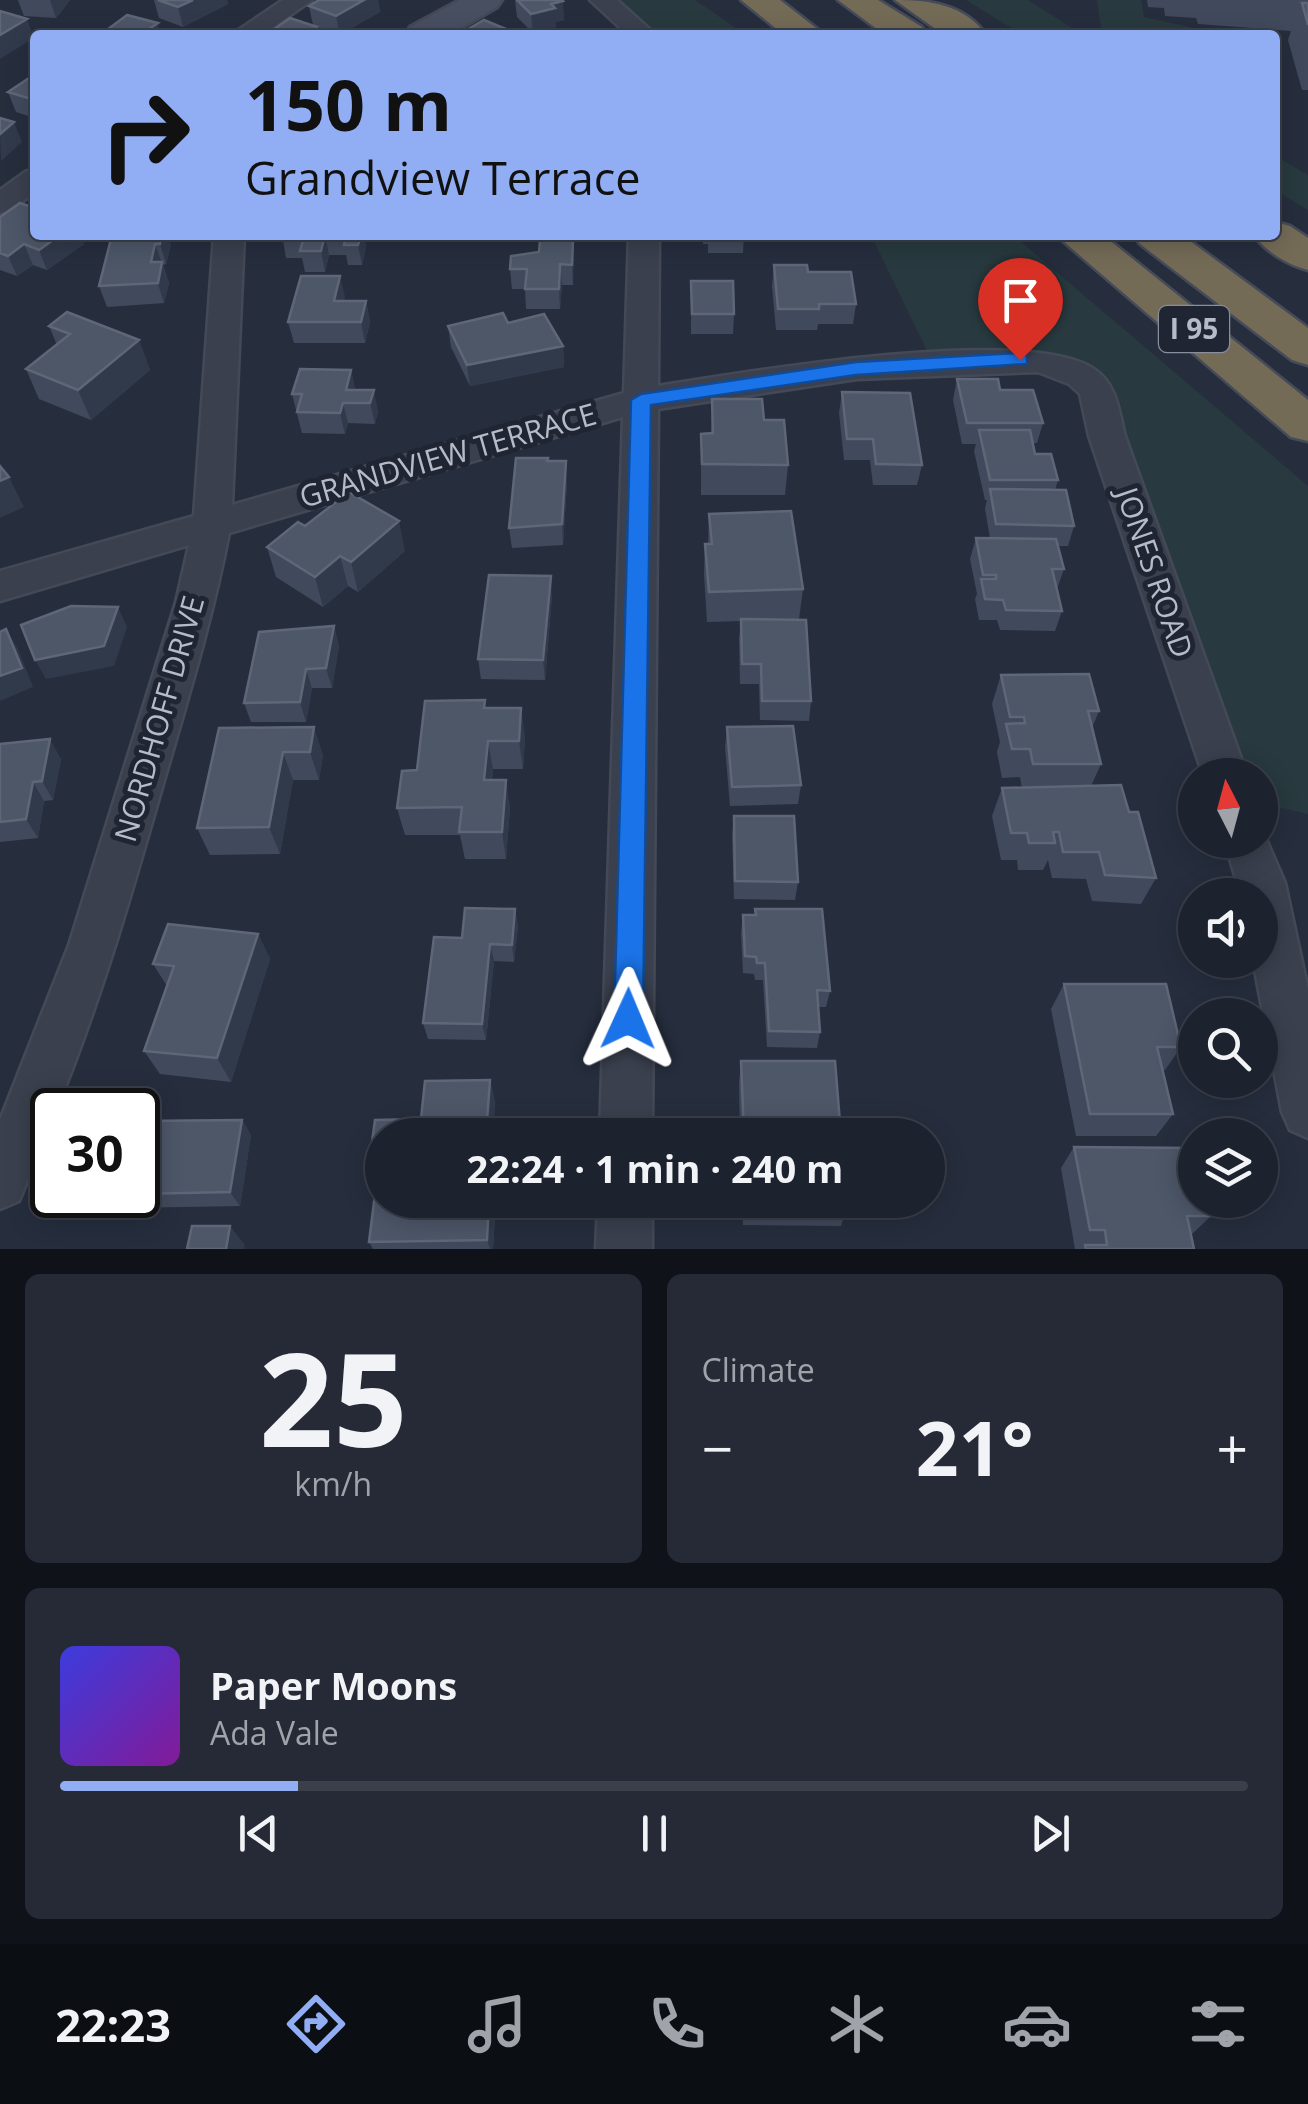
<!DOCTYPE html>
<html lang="en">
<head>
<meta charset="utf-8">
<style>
	body { margin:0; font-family:"Open Sans",sans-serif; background:#252a36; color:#f1f3f6; height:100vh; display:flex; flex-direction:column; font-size:38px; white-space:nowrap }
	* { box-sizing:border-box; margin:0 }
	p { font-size:32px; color:#a0a4aa }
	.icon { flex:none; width:55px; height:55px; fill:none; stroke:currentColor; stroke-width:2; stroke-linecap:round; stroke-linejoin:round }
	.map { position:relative; height:1249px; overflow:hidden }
	.side { display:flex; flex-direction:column; gap:25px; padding:25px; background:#0f1319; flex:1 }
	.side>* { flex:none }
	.guide { position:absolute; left:30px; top:30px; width:1250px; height:210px; border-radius:10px; box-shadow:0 5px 25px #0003,0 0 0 2px #3a3f4a; background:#91adf3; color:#111; overflow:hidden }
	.needle { width:65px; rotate:354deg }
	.tools { position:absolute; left:1178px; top:758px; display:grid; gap:20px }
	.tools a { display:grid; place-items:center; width:100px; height:100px; border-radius:50%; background:#1c222e; box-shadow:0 5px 25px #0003,0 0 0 2px #3a3f4a; font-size:50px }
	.speed { position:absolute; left:30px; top:1088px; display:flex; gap:20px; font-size:50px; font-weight:700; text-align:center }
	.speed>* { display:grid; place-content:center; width:130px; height:130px; border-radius:50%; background:#1c222e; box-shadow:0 5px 25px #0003,0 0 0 2px #3a3f4a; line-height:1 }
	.speed .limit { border:5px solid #111; border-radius:15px; background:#fff; color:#111 }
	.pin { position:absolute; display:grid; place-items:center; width:85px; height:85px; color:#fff; margin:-102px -42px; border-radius:50% 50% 50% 0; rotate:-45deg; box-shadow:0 0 10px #0007 }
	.pin .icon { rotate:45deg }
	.me { position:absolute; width:110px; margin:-55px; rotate:1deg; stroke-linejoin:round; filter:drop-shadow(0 0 8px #0008) }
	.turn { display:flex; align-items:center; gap:35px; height:210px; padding:0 50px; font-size:45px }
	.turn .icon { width:130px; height:130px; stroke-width:2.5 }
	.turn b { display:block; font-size:70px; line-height:85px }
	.big { font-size:75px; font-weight:700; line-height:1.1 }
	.side .tile { flex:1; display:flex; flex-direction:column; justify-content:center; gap:15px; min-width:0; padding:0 35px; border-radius:15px; background:#252a36 }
	.side .dial { align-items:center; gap:0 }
	.dial b { font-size:130px; line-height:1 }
	.song { display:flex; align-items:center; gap:30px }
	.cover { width:120px; height:120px; border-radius:15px; background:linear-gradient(135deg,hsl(240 70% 55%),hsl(290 70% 35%)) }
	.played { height:10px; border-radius:5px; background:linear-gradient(90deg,#91adf3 20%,#3a3f4a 20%) }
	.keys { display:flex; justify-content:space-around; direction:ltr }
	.heat { display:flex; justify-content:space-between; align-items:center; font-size:55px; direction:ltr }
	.side .tiles { flex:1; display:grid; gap:25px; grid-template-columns:1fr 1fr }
	.tile:last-child { grid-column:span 2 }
	.trip { position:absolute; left:365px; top:1118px; width:580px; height:100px; border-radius:50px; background:#1c222e; box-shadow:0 5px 25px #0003,0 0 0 2px #3a3f4a; font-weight:700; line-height:100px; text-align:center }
	.tab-bar { display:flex; height:160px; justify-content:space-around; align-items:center; background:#0b0e12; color:#a0a4aa }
	.tab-bar .icon { width:70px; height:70px }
	.tab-bar .active { color:#91adf3 }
	.tab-bar b { font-size:45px; color:#f1f3f6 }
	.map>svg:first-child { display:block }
	.green { fill:#283a3f }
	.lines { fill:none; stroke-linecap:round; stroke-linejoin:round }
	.street-casing { stroke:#434957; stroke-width:5 }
	.secondary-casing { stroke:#434957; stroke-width:5 }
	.highway-casing { stroke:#454b59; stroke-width:5 }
	.street { fill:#3a404e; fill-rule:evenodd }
	.secondary { fill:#484f61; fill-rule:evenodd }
	.highway { fill:#746b57; fill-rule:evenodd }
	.wall { fill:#414a5c }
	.shaded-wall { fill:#313a4b }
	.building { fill:#4d5768; stroke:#5e6677; stroke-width:2.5 }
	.route { fill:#1a73e8; stroke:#114b97; stroke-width:2.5 }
	.labels { text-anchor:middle; stroke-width:10; stroke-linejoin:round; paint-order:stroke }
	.shield { fill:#1f2533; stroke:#898e9c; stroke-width:2.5 }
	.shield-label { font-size:28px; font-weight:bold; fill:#b6bbc9 }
	.street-label { font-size:30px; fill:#b6bbc9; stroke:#1f2533 }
</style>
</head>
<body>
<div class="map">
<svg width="1308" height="1249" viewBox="0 0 1308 1249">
	<rect width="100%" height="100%" fill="#262e3e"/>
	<path class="green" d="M614,0H695L746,35H650Z
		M966,0H1028L1083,35H1023Z
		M1097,0H1141L1144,17L1226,35H1102Z
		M1275,156L1308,175V210L1275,190Z
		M871,235H1013L1308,486V814L1260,803V775H1225L1102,406L1062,366L933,363Z"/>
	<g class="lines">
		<defs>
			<path id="street" d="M283,0H312L262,35H231Z
				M590,0H617L656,35H628Z
				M35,169V192L11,210L0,213V190L25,172Z
				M214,235H244L232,505L624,393L629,235H659L658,386C746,372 1025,324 1094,369C1117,384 1119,412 1125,436L1247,775H1203L1089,436L1080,394L1069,384L1038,372L857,379L658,409L652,1135H600L623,417L229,533C212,621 186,705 161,791C130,899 99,1006 56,1110H52V1120L19,1201L0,1209V1120L69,945L176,602L189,545L0,601V571L194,516Z
				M1260,825L1285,883L1308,990V1138L1290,1130L1282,1112L1253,960H1260V895H1241L1224,840H1260Z
				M598,1200H652V1249H596Z"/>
			<path id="secondary" d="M460,0H502L497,7L449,35H405L410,27Z"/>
			<path id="highway" d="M741,0H780L825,35H784Z
				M838,0H878L922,27L927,35H885Z
				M895,0C928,0 965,4 986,35H944Z
				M1275,222L1290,226L1308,238V270C1288,265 1266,252 1254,235H1275Z
				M1056,235H1103L1308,400V441L1291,437Z
				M1134,235H1182L1308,328V365L1292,360L1140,244Z"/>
		</defs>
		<use href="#street" class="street-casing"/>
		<use href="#secondary" class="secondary-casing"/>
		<use href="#highway" class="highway-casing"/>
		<use href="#street" class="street"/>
		<use href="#secondary" class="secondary"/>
		<use href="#highway" class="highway"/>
	</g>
	<path class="wall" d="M18,0H70L56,18L24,16Z
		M154,0H227L228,4L183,27L159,18Z
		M319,0H378L380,12L339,35L313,25L309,6Z
		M515,0H562L564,20L556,22V27L533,33L517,17Z
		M1147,0H1308V90H1302L1288,40L1291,31L1198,24L1196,18L1165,16L1164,8L1148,7Z
		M35,74V118L16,112L8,92Z
		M0,217L35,235H80L84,244L47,270L33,265L17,276L0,270Z
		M112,235H167L171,245L166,264L163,265L169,283L164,303L107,307L99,286Z
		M282,235H364L366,247L362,265H348L346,255H329L325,272H305L302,258H286Z
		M703,235H744L743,253H708V244H703Z
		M573,240V285H562L560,309H526L525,289H512L510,269L539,252Z
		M774,265L808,272L856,304L853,324H818L817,330H776L772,286Z
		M691,281L734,314L733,334H691Z
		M345,297L343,301H366L370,322L365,343H294L288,322Z
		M508,323L563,346L564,367L470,386L451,347L448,326Z
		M49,326L139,340L150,370L91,420L39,399L26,369L57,345Z
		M351,370L355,390L378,411L375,424L348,423L345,434L302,433L292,394Z
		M957,379L1043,423L1037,443H1033L1035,454L1058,480L1055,490L1074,526L1068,546H1058L1064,569L1057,589L1062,611L1055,631L1000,630L997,620H979L975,599L977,594L970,559L976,538H990L985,509L987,500H985L974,451L976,444H962L953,400Z
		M842,392L922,465L917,485H873L870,460H844L839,413Z
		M712,399L764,420L788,465L785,495H701V434L711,433Z
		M567,482L563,545L512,548L509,528Z
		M709,514L803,589L799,619L781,620L811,701L809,721L760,720L759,684H740L739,639L741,621L707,622L704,574L705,544H708Z
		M305,526L405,551L358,592L348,586L323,607L276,577L267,547Z
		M552,596L545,680L481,679L478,659Z
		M334,626L339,646L332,688H312L306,722H251L244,703Z
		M1001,675L1099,711L1092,728L1101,764L1091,786L1129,812L1156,878L1141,904L1092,901L1086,879L1052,878L1048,860L1043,870H1018L1017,860H1001L992,816L1002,788H1022L1020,777L1002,778L997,752L1000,742L992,704Z
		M486,708L525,736L523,769H493L492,780L510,807L506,859H465L460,835H405L397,808L417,770Z
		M727,727L801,785L798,804L730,806L725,747Z
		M219,728L323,755L319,780H293L280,854L210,855L197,828Z
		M0,744L61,759L53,800L44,801L38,838L0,842Z
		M734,816L798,882L795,900L734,899L732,834Z
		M515,909L518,927L514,962L494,961L486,1040L428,1039L423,1023L462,938Z
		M755,909L830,991L826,1007H818L820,1032L817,1048L767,1047L763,980H755L754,974L743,973L741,933L743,915H755Z
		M258,934L270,959L231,1082L160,1074L144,1051L167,986L153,964Z
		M1064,984L1181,1047L1165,1070H1163L1173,1114L1156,1136H1076L1051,1009Z
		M741,1061L841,1135H740L739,1084Z
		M490,1080L495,1103L493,1135H382V1200H496L493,1249H373L369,1242L376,1186L368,1170L375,1120L421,1119L425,1081Z
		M242,1120L251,1135L240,1206L127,1208L115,1195Z
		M1074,1147L1211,1216L1191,1235L1194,1249H1075L1061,1168Z
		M742,1200H847V1207L841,1226L743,1225Z"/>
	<path class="shaded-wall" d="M50,0H70L56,18Z
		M193,0H227L228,4L183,27L178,7Z
		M364,0H378L380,12L340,35L336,16Z
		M563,1L564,20L556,22V27L533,33L531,14L551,4Z
		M27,19L34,38L0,59V35Z
		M158,23L161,35H140Z
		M317,27L318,35H305Z
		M14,122L22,142L1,161L0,134Z
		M60,235H80L84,244L47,270L39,250Z
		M162,235H167L171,245L166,264L160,244Z
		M325,235L329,255L325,272L321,251Z
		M361,235H364L366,247L362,265L358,245Z
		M573,240L574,261L573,285L572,265Z
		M24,244L33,265L17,276L8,256Z
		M155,244L169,283L164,303L151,262Z
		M560,264L562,285L560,309L559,289Z
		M340,276L345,297L338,322L334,301Z
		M366,301L370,322L365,343L361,322Z
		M139,340L150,370L91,420L78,390Z
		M563,346L564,367L470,386L467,365Z
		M351,370L355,391L346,390Z
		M374,390L378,411L375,424L370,403Z
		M343,403L348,423L345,434L340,413Z
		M566,461L567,482L563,545L562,524Z
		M9,477L24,507L0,518V481Z
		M399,521L405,551L358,592L351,562Z
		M340,556L348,586L323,607L315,577Z
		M551,576L552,596L545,680L543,660Z
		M118,607L127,627L114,666L46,679L35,660Z
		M334,626L339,646L332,688L326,668Z
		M6,629L18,649L33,687L0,701V676Z
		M306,669L312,688L306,722L300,702Z
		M521,708L525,736L523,769L519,741Z
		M314,727L323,755L319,780L310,752Z
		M50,739L61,759L53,800L42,781Z
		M488,741L493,769L489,808L484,780Z
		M283,752L293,780L280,854L269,827Z
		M506,780L510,807L506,859L502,832Z
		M33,782L44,801L38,838L26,819Z
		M515,909L518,927L514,962L512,945Z
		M258,934L270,959L231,1082L217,1058Z
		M490,944L494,961L486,1040L482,1024Z
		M490,1080L495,1103L493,1135H486Z
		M242,1120L251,1135L240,1206L230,1192Z
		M489,1200H496L493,1249H490L487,1240Z
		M230,1226L245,1245L244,1249H226Z"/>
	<path class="building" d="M158,0H193L178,7Z
		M319,0H364L336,16L309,6Z
		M517,0H562L563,1L551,4L555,8L531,14Z
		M1302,3H1308V25Z
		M0,11L27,19L0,35Z
		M127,15L158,23L140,35H100Z
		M290,18L317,27L305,35H266Z
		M484,20L506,29L496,35H458Z
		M35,74V100L8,92Z
		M0,118L14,122L0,134Z
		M20,203L35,208V235H60L39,250L24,244L8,256L0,253V217Z
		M112,235H162L160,244H155L151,262H162L158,283L99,286Z
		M282,235H325L321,251H300L304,237H281Z
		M346,235H361L358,245H344Z
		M540,240H573L572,265L560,264L559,289H525L527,269H510L511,256L539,252Z
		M774,265H807L808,272H851L856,304H819V309H778Z
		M301,276H340L334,301H366L361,322H288Z
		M691,281H733L734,314H692Z
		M67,312L139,340L78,390L26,369L70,334L49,326Z
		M503,313L508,323L544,314L563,346L467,365L448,326Z
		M300,369L351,370L346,390H374L370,403H343L340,413L297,412L302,394H292Z
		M957,379H998L1000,390H1033L1043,423H967Z
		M842,392L910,393L922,465L876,464L873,439H847Z
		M712,399H762L764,420H784L788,465L702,464L701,434L713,433Z
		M979,430H1030L1035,454H1051L1058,480H990Z
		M516,458H548L547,461H566L562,524L509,528Z
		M0,466L9,477L0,481Z
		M990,489L1066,490L1074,526L996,524Z
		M349,492L399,521L351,562L340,556L315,577L267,547L298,522L305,526Z
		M791,511L803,589L709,592L705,544H712L709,514Z
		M976,538L1056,539L1064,569H1052L1062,611L1006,610L1003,600L985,599L981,579H996V575H983Z
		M489,575L551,576L543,660L478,659Z
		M71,606L118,607L104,646L35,660L21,625Z
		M741,619L806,620L811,701H762L761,664H742Z
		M334,626L326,668L306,669L300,702L244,703L259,632Z
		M6,629L22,668L0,676V632Z
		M1089,674L1099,711H1088L1101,764H1033L1030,749H1012L1006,724L1025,723L1024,717H1010L1001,675Z
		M485,700L484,708H521L519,741H488L484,780H506L502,832H459L462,807L397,808L402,771L417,770L425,701Z
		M793,726L801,785L732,787L727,727Z
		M314,727L310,752H283L269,827L197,828L219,728Z
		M50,739L42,781L33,782L26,819L0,822V744Z
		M1121,785L1129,812H1138L1156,878L1105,875L1099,852H1063L1059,832H1053L1055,843H1029L1027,833H1011L1002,788Z
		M734,816H794L798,882L735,881Z
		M465,908L515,909L512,945L490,944L482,1024L423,1023L434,937L462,938Z
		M755,909H822L830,991L817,990L820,1032L769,1031L765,963H757L756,957L745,956L743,915H756Z
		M168,924L258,934L217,1058L144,1051L174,966L153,964Z
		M1064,984H1166L1181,1047H1157L1173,1114H1090Z
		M741,1061H835L841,1135H744Z
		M490,1080L486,1135H382V1200H489L487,1240L369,1242L378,1170H368L375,1120L421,1119L425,1081Z
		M242,1120L230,1192L138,1194V1121Z
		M1074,1147L1195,1148V1200H1207L1211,1216H1187L1194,1249H1086L1085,1245H1107L1105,1230H1090Z
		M746,1200H847V1207L746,1206Z
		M192,1226H230L226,1249H187Z"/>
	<path class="route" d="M1020,353L1027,355V364L856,375L651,405L643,1019L638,1028L628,1032L619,1028L614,1019L631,400L641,394L856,362Z"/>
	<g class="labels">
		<rect class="shield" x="1159" y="306" width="70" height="46" rx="8"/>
		<g class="shield-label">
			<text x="1194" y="339">I 95</text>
		</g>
		<g class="street-label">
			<text transform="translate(448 456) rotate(-16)" y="10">GRANDVIEW TERRACE</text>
			<text transform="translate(1154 573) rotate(71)" y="10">JONES ROAD</text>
			<text transform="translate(160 719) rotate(-74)" y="10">NORDHOFF DRIVE</text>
		</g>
	</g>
</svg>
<div class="tools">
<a><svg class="needle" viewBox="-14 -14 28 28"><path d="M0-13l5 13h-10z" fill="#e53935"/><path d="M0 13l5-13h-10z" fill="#a0a4aa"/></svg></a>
<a><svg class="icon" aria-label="sound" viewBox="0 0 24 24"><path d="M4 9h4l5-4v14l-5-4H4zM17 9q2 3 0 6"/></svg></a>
<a><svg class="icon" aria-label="search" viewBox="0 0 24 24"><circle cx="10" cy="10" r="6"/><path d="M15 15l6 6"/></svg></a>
<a><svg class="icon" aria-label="layers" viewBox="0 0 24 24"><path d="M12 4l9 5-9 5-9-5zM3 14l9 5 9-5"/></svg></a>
</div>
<div class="speed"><div class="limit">30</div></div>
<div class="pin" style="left:1020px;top:360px;background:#d93025"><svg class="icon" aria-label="arrive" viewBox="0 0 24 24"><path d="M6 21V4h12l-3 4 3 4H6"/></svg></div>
<svg class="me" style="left:628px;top:1019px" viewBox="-20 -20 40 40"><path d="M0-17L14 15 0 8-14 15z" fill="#1a73e8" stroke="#fff" stroke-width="4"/></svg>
<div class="trip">22:24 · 1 min · 240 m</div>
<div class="guide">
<div class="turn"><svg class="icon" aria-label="right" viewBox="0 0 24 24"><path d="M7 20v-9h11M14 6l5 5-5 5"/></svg><div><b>150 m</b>Grandview Terrace</div></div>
</div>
</div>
<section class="side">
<div class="tiles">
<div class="tile dial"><b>25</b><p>km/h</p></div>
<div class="tile"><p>Climate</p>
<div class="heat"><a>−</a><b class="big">21°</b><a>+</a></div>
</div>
<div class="tile">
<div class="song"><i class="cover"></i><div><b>Paper Moons</b><p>Ada Vale</p></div></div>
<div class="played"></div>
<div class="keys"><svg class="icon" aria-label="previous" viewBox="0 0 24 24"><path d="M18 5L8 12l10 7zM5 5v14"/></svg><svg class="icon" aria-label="pause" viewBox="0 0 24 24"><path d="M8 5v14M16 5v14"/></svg><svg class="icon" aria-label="next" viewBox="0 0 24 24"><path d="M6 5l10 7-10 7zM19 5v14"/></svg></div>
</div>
</div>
</section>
<nav class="tab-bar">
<b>22:23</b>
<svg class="icon active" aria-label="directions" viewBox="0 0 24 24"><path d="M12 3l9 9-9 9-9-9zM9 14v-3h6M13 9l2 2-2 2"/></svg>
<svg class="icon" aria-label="music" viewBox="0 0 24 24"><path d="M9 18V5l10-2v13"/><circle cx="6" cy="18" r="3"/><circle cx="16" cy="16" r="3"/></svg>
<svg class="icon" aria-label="phone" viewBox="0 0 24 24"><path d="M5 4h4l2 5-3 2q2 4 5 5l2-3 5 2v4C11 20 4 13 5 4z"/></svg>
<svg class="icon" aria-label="climate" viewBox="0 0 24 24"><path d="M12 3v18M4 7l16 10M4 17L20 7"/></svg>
<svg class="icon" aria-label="car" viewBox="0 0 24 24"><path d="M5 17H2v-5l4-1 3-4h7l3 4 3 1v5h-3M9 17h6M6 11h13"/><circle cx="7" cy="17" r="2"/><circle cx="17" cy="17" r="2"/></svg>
<svg class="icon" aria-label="filters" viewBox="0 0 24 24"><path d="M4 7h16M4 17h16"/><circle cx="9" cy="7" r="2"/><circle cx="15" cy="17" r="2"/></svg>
</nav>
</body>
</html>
